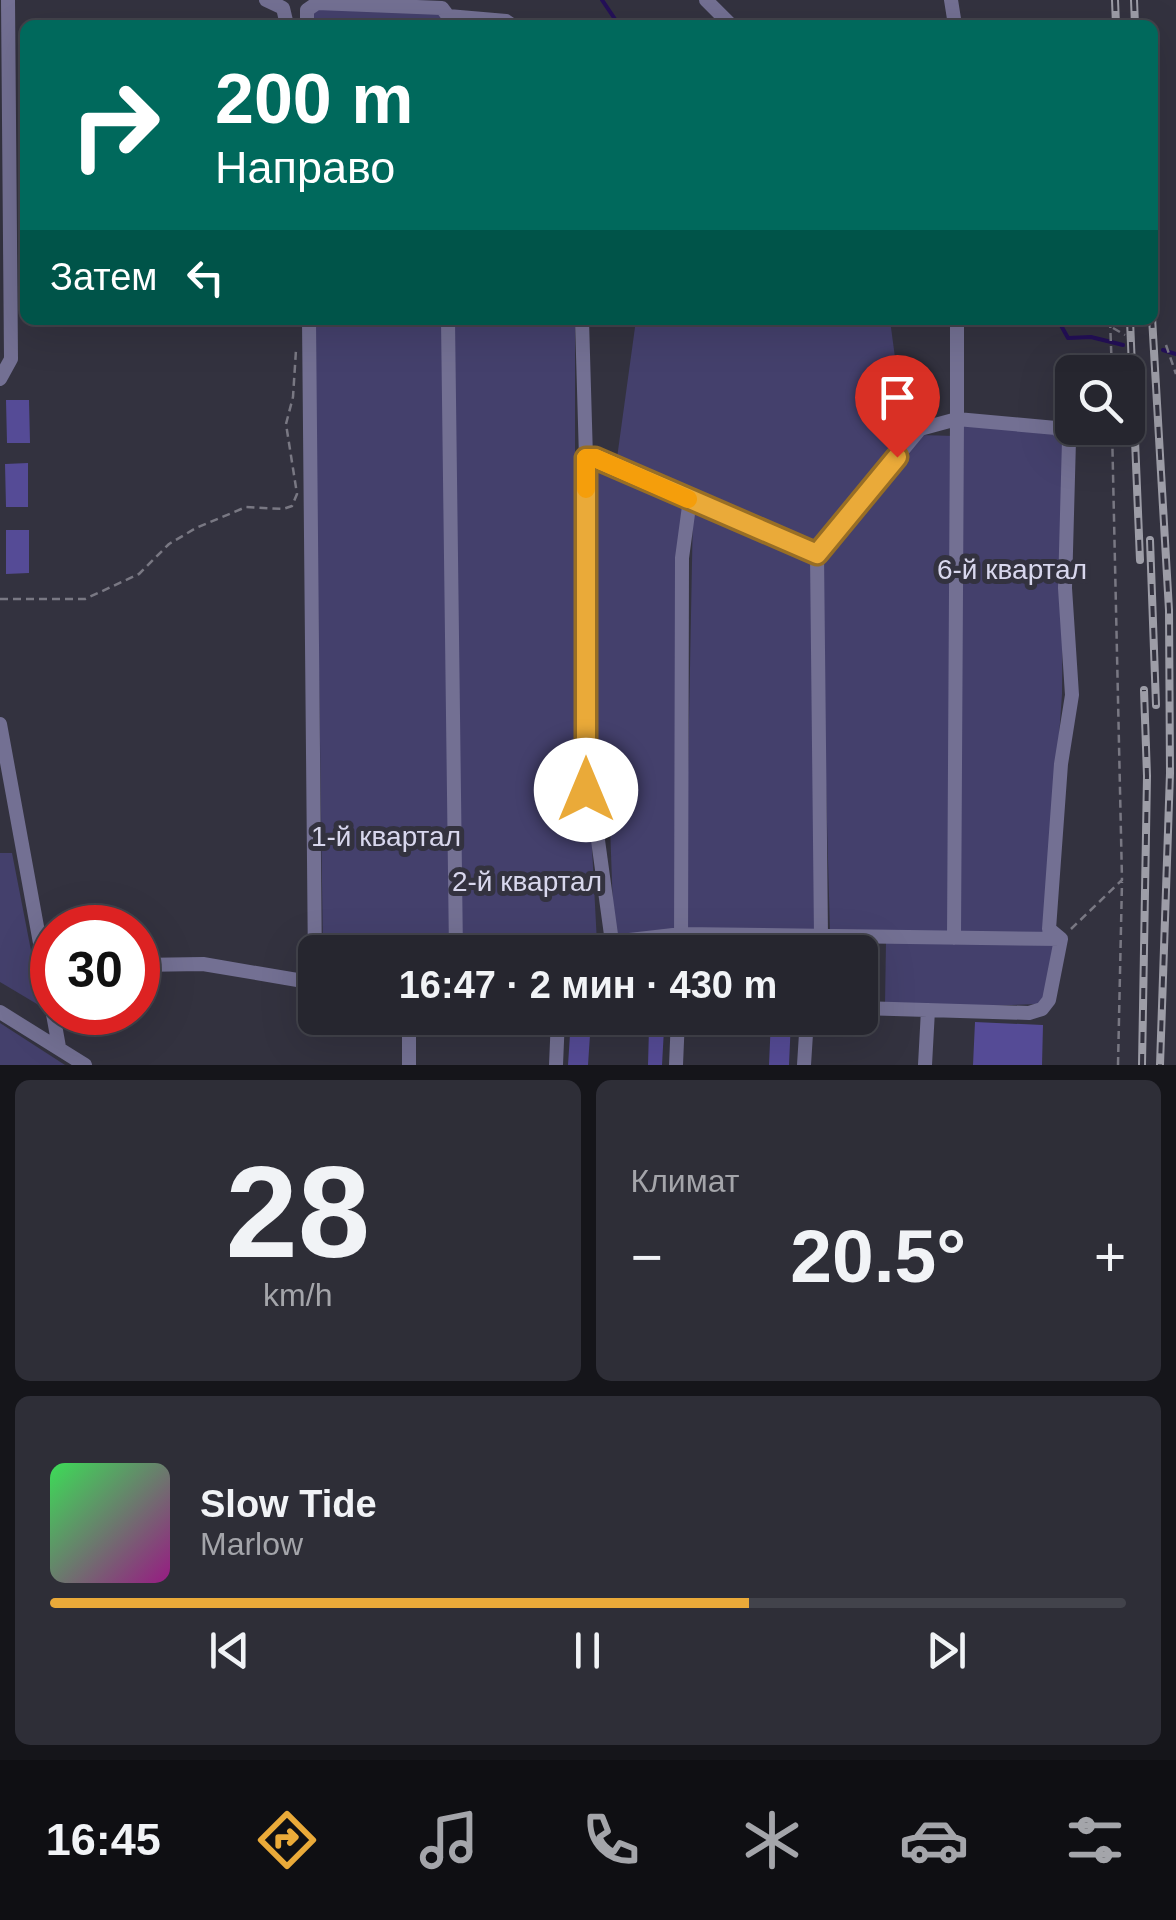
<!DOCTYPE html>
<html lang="ru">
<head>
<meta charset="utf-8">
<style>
	body { margin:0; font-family:Arial,sans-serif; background:#2e2e37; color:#f1f3f6; height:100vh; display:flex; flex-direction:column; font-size:38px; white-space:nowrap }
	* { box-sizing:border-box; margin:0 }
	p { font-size:32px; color:#a4a5aa }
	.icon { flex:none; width:55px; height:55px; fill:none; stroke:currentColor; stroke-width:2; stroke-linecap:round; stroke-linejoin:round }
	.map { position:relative; height:1065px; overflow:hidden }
	.sheet { display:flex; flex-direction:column; gap:15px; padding:15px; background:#15151a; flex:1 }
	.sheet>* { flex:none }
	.guide { position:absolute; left:20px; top:20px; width:1138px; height:305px; border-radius:15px; box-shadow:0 10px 40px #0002,0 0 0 2px #42434b; background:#00695c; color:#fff; overflow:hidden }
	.controls { position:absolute; left:1055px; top:355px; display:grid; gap:20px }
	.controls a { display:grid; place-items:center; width:90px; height:90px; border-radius:15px; background:#26262f; box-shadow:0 10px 40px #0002,0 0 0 2px #42434b; font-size:50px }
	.speed { position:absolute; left:30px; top:905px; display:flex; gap:20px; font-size:50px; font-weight:700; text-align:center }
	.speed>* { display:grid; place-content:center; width:130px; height:130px; border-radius:50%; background:#26262f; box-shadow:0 10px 40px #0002,0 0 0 2px #42434b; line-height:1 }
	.speed .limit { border:15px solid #d22; background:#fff; color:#111 }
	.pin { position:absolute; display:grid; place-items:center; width:85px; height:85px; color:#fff; margin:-102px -42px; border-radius:50% 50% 50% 0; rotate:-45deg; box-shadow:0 0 10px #0007 }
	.pin .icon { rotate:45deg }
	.me { position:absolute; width:110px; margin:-55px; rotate:0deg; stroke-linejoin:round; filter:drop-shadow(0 0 8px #0008) }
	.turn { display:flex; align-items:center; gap:35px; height:210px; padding:0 30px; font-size:45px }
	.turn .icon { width:130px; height:130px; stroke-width:2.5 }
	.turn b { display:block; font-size:70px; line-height:85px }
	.then { display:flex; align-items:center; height:95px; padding:0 30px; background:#0003; gap:20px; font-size:38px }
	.big { font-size:75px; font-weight:700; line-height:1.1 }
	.sheet .tile { flex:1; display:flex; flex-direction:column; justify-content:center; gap:15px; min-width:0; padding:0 35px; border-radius:15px; background:#2e2e37 }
	.sheet .dial { align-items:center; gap:0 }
	.dial b { font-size:130px; line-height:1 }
	.song { display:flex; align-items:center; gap:30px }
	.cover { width:120px; height:120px; border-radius:15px; background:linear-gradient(135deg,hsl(130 70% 55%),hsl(310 70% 35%)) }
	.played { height:10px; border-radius:5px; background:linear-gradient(90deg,#eaaa39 65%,#42434b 65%) }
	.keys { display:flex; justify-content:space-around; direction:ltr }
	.heat { display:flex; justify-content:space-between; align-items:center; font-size:55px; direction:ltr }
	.sheet .tiles { flex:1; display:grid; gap:15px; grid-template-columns:1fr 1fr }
	.tile:last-child { grid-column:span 2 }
	.trip { position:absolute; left:298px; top:935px; width:580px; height:100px; border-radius:15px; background:#26262f; box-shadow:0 10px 40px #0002,0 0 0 2px #42434b; font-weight:700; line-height:100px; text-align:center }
	.menu { display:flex; height:160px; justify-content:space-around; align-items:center; background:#0f0f13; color:#a4a5aa }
	.menu .icon { width:70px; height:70px }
	.menu .current { color:#eaaa39 }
	.menu b { font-size:45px; color:#f1f3f6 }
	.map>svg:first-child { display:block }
	.green { fill:#44406c }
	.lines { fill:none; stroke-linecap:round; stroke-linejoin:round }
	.stream { stroke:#241058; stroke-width:4 }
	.building { fill:#554b96 }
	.path { stroke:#797883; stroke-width:2.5; stroke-dasharray:8 5; stroke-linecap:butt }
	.minor { stroke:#737093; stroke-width:14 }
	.rail-casing { stroke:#9d9da7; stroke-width:8 }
	.rail { stroke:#33323f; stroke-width:4; stroke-dasharray:11; stroke-linecap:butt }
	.route-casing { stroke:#986e25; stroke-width:25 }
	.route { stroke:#eaaa39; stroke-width:18 }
	.slow { stroke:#f59e0b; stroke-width:18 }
	.labels { text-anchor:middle; stroke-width:10; stroke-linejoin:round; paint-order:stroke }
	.park-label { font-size:28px; fill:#d8d7ed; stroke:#33323f }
</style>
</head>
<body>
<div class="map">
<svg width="1176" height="1065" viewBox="0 0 1176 1065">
	<rect width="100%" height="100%" fill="#33323f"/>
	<path class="green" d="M310,6L443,11V25H310Z
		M314,320H444L453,952H323Z
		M452,320H575V789L591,829L597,943L573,952H461Z
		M636,320H890L906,440L816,550L696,497L617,458Z
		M961,424L1052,431L1064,443L1062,694L1045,935L958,934Z
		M920,435L955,436L952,932L830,933L820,563Z
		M589,466L686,502L677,929L614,938L610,825L595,788Z
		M693,510L814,557L817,932L685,930Z
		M0,853H12L42,1007L0,982Z
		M886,941L1056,942L1042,1004L951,1007L885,1004Z
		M0,1023L65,1065H0Z"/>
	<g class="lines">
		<path class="stream" d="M602,0L619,25
			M1058,320L1068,338L1091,337L1123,345
			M1163,350L1176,354"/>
	</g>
	<path class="building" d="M6,400H29L30,443H7Z
		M28,463V507H6L5,464Z
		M6,530H29V573L6,574Z
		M571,1019L591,1020L588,1065H568Z
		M771,1019L791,1020L789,1065H769Z
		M975,1022L1043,1025L1042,1065H973Z
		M649,1028L664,1029L662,1065H648Z"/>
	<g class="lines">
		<path class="path" d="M1110,320L1112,372
			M1113,328L1125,335
			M1166,345L1176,374
			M0,599H85L139,574L169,544L196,528L246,507L283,509L292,506L297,494L286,424L293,397L296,350
			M1071,929L1122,880L1112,428
			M1118,1065L1122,882"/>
		<path class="minor" d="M266,0L283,8L287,25
			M706,0L731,25
			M951,0L955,25
			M307,25V10L317,3L442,8L448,16L506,21L512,25
			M309,320L315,968
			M448,320L456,952
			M582,320L586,458V790L597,833L612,942L583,952
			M0,379L11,359L8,0
			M586,458H595L817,554L920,429L957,419V320
			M817,554L821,936
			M0,724L59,1047
			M954,938L957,419L1056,428L1069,440L1065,588L1072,695L1061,764L1049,929L1061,939
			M612,942L682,934L1060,939
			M681,952L682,558L690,499
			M138,965L203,964L315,983
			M860,1008L1029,1013L1042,1009L1049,1000L1061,939
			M0,1012L85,1065
			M409,1018V1065
			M556,1065L558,1018
			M676,1065L678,1018
			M804,1065L807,1018
			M925,1065L928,1010"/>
		<defs>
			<path id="rail" d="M1115,0L1116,25
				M1134,0L1135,25
				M1152,317L1169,610L1170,773L1160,1065
				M1130,320L1140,560
				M1150,540L1156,705
				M1142,1065L1147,776L1144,690"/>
		</defs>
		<use href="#rail" class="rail-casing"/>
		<use href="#rail" class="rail"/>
	</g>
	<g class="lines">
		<defs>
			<path id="route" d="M586,790V458H595L817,554L897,457"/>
		</defs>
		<use href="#route" class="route-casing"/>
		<use href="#route" class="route"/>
		<path class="slow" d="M586,489V458H595L688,499"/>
	</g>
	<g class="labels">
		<g class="park-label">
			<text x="1012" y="579">6-й квартал</text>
			<text x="386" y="846">1-й квартал</text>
			<text x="527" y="891">2-й квартал</text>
		</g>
	</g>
</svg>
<div class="controls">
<a><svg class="icon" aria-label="search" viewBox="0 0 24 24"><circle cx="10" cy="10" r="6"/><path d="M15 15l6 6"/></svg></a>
</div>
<div class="speed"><div class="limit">30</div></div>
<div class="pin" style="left:897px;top:457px;background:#d93025"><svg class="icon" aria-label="arrive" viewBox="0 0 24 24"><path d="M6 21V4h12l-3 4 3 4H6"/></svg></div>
<svg class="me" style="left:586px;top:790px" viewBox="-20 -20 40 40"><circle r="19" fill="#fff"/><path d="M0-13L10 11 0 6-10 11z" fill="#eaaa39"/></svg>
<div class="trip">16:47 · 2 мин · 430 m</div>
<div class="guide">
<div class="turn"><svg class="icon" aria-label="right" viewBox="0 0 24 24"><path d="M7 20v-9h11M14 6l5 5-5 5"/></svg><div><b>200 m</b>Направо</div></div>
<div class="then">Затем<svg class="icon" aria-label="left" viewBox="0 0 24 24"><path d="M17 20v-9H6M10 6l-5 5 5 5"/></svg></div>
</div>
</div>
<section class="sheet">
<div class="tiles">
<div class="tile dial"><b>28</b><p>km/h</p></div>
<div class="tile"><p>Климат</p>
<div class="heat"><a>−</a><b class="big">20.5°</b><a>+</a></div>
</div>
<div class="tile">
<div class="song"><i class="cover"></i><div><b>Slow Tide</b><p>Marlow</p></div></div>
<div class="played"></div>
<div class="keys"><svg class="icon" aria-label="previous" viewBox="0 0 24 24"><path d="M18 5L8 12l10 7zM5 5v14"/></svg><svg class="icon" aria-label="pause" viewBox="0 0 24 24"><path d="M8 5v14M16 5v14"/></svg><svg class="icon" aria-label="next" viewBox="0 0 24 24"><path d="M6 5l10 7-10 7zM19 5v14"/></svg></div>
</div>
</div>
</section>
<nav class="menu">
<b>16:45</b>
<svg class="icon current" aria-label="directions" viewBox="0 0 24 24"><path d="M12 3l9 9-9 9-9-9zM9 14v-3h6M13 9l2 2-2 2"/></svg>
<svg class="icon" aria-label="music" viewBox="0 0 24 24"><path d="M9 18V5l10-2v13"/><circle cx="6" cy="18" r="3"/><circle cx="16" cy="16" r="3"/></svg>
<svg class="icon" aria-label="phone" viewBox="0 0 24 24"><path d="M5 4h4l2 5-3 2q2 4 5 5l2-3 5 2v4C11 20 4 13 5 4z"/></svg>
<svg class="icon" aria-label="climate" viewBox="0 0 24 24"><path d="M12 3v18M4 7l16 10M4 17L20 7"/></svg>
<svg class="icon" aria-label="car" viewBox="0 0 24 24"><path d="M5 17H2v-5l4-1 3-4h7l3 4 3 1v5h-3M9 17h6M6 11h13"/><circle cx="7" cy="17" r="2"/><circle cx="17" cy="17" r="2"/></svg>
<svg class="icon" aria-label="filters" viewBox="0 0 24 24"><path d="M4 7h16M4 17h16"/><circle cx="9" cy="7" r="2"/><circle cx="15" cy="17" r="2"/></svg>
</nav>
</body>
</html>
